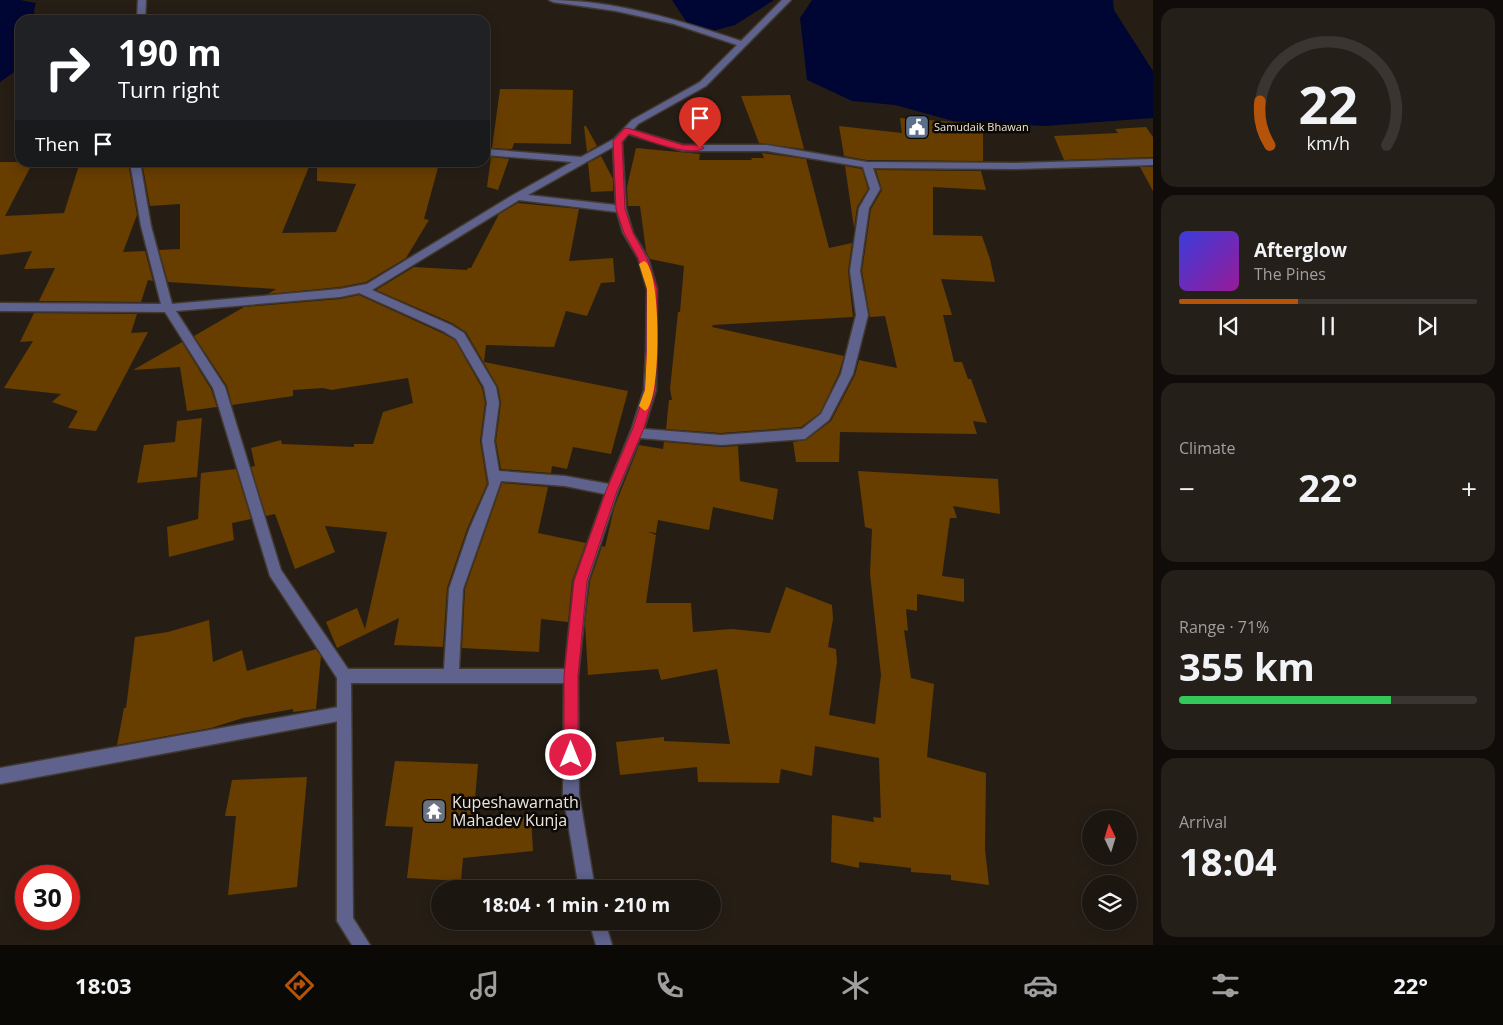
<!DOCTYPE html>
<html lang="en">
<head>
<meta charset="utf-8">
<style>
	body { margin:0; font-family:"Open Sans",sans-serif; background:#251f19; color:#f1f3f6; height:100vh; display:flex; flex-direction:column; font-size:19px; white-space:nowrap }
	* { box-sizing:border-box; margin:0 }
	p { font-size:16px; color:#a09f9f }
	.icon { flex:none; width:28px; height:28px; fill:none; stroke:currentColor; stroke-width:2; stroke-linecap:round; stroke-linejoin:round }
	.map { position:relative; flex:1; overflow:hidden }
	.drawer { display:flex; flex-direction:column; gap:8px; padding:8px; background:#0f0c09; width:350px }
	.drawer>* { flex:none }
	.hud { position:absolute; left:15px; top:15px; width:475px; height:152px; border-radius:15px; box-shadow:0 2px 12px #0003,0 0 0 1px #3a3530; background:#202124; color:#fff; overflow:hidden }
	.needle { width:32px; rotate:356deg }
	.controls { position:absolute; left:1082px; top:810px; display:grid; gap:10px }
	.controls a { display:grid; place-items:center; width:55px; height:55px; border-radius:50%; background:#1c1610; box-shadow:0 2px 12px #0003,0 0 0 1px #3a3530; font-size:25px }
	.speed { position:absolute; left:15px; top:865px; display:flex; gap:10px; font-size:25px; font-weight:700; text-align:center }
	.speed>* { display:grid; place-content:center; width:65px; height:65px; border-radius:50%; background:#1c1610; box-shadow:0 2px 12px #0003,0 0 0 1px #3a3530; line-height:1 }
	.speed .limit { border:8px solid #d22; background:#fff; color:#111 }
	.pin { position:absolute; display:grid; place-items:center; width:42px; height:42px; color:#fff; margin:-51px -21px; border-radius:50% 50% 50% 0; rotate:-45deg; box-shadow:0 0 5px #0007 }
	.pin .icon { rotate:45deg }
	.me { position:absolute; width:55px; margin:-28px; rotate:0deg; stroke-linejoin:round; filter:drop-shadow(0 0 4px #0008) }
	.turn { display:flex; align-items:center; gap:18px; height:105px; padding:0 20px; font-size:22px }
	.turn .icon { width:65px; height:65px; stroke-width:2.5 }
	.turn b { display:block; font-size:35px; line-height:42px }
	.then { display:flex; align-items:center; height:48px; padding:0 20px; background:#0003; gap:10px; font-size:19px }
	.big { font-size:38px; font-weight:700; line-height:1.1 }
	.drawer .card { flex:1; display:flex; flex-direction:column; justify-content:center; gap:8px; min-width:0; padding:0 18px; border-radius:15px; background:#251f19 }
	.drawer .dial { align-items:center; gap:0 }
	.dial svg { height:130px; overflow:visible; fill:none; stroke:#3a3530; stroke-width:7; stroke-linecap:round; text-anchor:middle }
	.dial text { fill:#f1f3f6; stroke:none }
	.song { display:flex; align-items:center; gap:15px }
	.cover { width:60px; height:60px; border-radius:8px; background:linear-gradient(135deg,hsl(240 70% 55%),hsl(300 70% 35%)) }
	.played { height:5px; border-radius:2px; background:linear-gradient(90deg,#b45309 40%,#3a3530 40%) }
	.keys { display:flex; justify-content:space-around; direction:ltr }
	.heat { display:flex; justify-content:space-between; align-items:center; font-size:28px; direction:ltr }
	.charge { height:8px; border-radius:4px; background:linear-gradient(90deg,#34c759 71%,#3a3530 0) }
	.trip { position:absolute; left:431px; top:880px; width:290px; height:50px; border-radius:25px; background:#1c1610; box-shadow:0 2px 12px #0003,0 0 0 1px #3a3530; font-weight:700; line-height:50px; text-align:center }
	.dock { display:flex; height:80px; justify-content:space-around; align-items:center; background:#0b0906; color:#a09f9f }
	.dock .icon { width:35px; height:35px }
	.dock .current { color:#b45309 }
	.dock b { font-size:22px; color:#f1f3f6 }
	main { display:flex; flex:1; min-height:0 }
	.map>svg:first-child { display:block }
	.water { fill:#000633 }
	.building { fill:#673d00 }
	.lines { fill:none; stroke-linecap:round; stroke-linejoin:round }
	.service-casing { stroke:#423a31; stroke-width:3 }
	.minor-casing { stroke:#423a31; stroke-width:3 }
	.service { fill:#5e628c; fill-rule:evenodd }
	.minor { fill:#5e628c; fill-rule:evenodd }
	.route { fill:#e11d48; stroke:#92132f }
	.slow { fill:#f59e0b }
	.labels { text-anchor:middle; stroke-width:5; stroke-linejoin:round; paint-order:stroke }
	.far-poi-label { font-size:11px; fill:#ede6e0; stroke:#0c0905; text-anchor:start }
	.near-poi-label { font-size:16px; fill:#ede6e0; stroke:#0c0905; text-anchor:start }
</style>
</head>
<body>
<main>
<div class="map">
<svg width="1153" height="945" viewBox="0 0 1153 945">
	<rect width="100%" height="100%" fill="#261e15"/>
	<path class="water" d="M0,0H20L36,3L34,10L35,20H20V68L0,82Z
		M672,0H774L735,25L713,31L694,29L689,26Z
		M812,0H1113L1114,10L1153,71V118L1045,126L953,121L895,105L852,101L807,80L800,18Z"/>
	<path class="building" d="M500,89L573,90L571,144L514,143L512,149L492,148Z
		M790,95L804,149L759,143L741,96Z
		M900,118L954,122L983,127V161L867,160L844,156L839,126L902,133Z
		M584,126H586L597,146L587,152Z
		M1146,127L1153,137V157L1064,160L1054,136L1118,133L1115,129Z
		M636,148L700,154L699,160H752L751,158H764L762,153L806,159L829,248L852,243L848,271L853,317L713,325L712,327L844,356L839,373L820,413L801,427L721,433L666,429L669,400H672L670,389L678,312H680L684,266L650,259L646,251L640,206H628L627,187Z
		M601,156L613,179V191L591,192L588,163Z
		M491,157L509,159L498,190L487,187Z
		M0,162H33L5,216L64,213L80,162H128L137,215L123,252L145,251L153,281L148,280L141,302L39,301L55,268L24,269L32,251L0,255Z
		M142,162H311L282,233L336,232L356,184L317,181V162H422L439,164L424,219L429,220L406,258L366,282L340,287L268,294L276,289L168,282L159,250L180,249V204L150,206Z
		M845,166L862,169L868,189L857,207L854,228Z
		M1140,167H1153V191Z
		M876,170L981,171L986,190L933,187V235L982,236L990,259L995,282L941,279L952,315H943L954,362H962L968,379H971L987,423L973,421L977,434L840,432L839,462H796L793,442L806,440L831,421L855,375L859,360L897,368L885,316L870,317L862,271L871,209L882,190Z
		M518,203L579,209L569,261L613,258L615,282L601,283L587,316L566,311L554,347L486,345L484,362L628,391L611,454L573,447L567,469L552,466L551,473L501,469L496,441L501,403L498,387L466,332L452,323L376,290L414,267L467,270L468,268H471L499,214Z
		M359,295L442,333L455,340L482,388L485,403L480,441L487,484L467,529L447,588L443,647L394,645L399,618L337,648L326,622L357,608L365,629L387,532L325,526L335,552L295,569L275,514L266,516L251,467L255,466L251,448L281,440L282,444L354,447V444H373L383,412L413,403L408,378L331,390L323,388L293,390V396L232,405L227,386L194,336L244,307L340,299Z
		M34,313L137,314L131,333L148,332L96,431L68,428L78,411L52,402L61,394L4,388L33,341L20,342Z
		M182,342L211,389L217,407L187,411L180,367L133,370Z
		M202,418L197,477L137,483L144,445L175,442L177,421Z
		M664,442L721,447L738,446L740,481L778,489L773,520L713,507L709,530L658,520L656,533L648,532L656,535L646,603H691L693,632L732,629L770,633L786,587L832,605L833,619L828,647L836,649L837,662L829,715L875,724L881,675L870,574L872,529L865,527L858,471L998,479L1000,514L953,506L957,518H950L942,576L964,579V602L917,594V611L906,609L908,631L904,630L911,678L934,684L927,757L986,773L985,849L989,885L951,880V875L911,872V868L859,862V868L831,862L832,815L874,822L873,817L881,818L879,758L815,746L812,776L781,769L779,783L698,782L697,767L620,775L616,742L664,737V741L730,744L717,669L661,680L658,669L588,675L585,623L590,581L602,546L605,547L614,508L639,445L663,449Z
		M236,469L251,519L232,523L234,540L169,557L167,527L198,519L201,473Z
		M502,483L548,487L538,533L586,543L572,581L568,622L541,619L539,652L462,648L465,589Z
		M209,620L213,662L242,650L247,671L316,649L321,656L316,709L293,712V709L243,718L211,728L117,745L124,708H126L135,637L168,632Z
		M395,761L478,764L473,822L531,816L533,851L463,858L461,881L407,878L413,827L385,826Z
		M307,777L297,887L228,895L236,816H225L232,780Z"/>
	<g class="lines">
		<defs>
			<path id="service" d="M344,706L349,708L351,713L349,718L344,720L0,784V768Z"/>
			<path id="minor" d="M138,0H146L145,20H137Z
				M549,0C615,0 679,20 741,41L782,0H791L706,86L638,124L633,130L683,145H767L867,162L1015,163L1153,159V165L1015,169L873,168L880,189L869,208L860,271L868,315L853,374L829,420L805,439L721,445L640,438L618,491L588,581L578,676L579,794L595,889H579L563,794L564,683H351L353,918L370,945H352L337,921V678L270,576L213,388L165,312L0,311V303L161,304L141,226L130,162H140L151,226L172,304L340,289L367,284L513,195L572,162L485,155V149L581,157L614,139L632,120L700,82L737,45L674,24L616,11L553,2ZM628,134L683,151H767L863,167L870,189L859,208L850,271L856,315L841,374L821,414L802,429L721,435L644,429L656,390L657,289L648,258L633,233L626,209L622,142ZM613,147L616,205L528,195ZM519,200L617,212L623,233L638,258L647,289L646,351L644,390L632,428L609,484L565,476L499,471L494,441L499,403L496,387L464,333L451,325L372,290ZM359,293L443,331L456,339L484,387L487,403L482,441L489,484L469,530L449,589L444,669H348L281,570L225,387L176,311L340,297ZM501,481L565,486L605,494L574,581L565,669H459L463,589Z
				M589,921H605L612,945H596Z"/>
		</defs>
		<use href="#service" class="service-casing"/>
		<use href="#minor" class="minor-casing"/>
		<use href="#service" class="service"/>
		<use href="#minor" class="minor"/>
	</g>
	<path class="route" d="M627,128L683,145H700L704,148C691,158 644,139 629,134L622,142L625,209L633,233L647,258L657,289V351L655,390L644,428L617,491L587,581L578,676V755L576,760L571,762L566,760L564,755V676L574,581L606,491L633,428L645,390L647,351V289L638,258L624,233L616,209L613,141L624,129Z"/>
	<path class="slow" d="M644,261C662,267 662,405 645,411L639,406L645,390L647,351V289L639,264Z"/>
	<defs>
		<symbol id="civic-square" viewBox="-11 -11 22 22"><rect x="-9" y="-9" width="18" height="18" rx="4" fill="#5c6f8a" stroke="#0c0905"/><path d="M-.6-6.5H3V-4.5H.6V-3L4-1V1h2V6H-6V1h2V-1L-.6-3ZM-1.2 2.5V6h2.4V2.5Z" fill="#fff"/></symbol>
		<symbol id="temple-square" viewBox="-11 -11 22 22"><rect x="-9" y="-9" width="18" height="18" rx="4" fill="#6b7280" stroke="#0c0905"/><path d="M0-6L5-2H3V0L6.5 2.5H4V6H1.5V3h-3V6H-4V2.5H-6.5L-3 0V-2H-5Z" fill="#fff"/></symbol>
	</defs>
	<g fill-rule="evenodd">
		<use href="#civic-square" x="903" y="113" width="28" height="28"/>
		<use href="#temple-square" x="420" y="797" width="28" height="28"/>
	</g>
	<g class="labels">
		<g class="far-poi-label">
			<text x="934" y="131">Samudaik Bhawan</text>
		</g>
		<g class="near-poi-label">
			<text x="452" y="808">Kupeshawarnath<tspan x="452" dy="18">Mahadev Kunja</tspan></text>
		</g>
	</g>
</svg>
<div class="controls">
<a><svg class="needle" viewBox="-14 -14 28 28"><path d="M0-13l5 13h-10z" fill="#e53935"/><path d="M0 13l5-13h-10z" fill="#a09f9f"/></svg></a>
<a><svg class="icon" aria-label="layers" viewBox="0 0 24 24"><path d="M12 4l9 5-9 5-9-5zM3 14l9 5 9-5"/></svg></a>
</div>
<div class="speed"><div class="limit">30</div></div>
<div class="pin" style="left:700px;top:148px;background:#d93025"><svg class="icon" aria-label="arrive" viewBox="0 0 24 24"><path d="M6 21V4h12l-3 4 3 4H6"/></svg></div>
<svg class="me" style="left:571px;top:755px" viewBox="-20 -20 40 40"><circle r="17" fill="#e11d48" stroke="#fff" stroke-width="3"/><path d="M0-11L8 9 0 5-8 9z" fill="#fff"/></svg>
<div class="trip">18:04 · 1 min · 210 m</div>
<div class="hud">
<div class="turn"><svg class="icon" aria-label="right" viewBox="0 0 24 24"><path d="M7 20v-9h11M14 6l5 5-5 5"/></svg><div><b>190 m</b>Turn right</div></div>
<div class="then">Then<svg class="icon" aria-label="arrive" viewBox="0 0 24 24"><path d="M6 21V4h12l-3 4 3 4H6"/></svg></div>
</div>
</div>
<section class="drawer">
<div class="card dial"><svg viewBox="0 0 100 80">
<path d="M14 69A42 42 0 1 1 86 69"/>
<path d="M14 69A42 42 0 0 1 8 42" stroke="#b45309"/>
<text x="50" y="56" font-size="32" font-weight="700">22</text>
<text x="50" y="72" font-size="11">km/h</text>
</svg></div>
<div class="card">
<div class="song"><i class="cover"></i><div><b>Afterglow</b><p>The Pines</p></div></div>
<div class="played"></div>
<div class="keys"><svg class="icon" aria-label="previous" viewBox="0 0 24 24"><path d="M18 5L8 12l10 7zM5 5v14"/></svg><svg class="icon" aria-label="pause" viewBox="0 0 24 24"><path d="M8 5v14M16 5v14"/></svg><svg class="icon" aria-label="next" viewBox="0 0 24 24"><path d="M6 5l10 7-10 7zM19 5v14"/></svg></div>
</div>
<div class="card"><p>Climate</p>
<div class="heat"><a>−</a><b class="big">22°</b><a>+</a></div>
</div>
<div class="card"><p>Range · 71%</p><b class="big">355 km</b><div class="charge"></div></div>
<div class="card"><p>Arrival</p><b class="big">18:04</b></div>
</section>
</main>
<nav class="dock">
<b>18:03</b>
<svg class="icon current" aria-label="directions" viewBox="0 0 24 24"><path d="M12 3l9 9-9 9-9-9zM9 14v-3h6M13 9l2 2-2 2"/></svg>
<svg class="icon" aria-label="music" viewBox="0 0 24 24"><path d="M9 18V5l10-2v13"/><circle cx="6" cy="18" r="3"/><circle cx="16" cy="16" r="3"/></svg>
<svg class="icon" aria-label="phone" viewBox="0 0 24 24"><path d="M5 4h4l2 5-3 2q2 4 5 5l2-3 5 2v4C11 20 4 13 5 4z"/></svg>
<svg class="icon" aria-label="climate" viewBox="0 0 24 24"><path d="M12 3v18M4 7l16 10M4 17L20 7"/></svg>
<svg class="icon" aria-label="car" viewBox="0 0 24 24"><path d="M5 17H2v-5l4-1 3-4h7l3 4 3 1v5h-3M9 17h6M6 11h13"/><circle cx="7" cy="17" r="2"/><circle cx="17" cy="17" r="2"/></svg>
<svg class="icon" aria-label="filters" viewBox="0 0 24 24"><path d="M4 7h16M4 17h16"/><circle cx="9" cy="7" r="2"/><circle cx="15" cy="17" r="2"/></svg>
<b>22°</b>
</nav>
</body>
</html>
